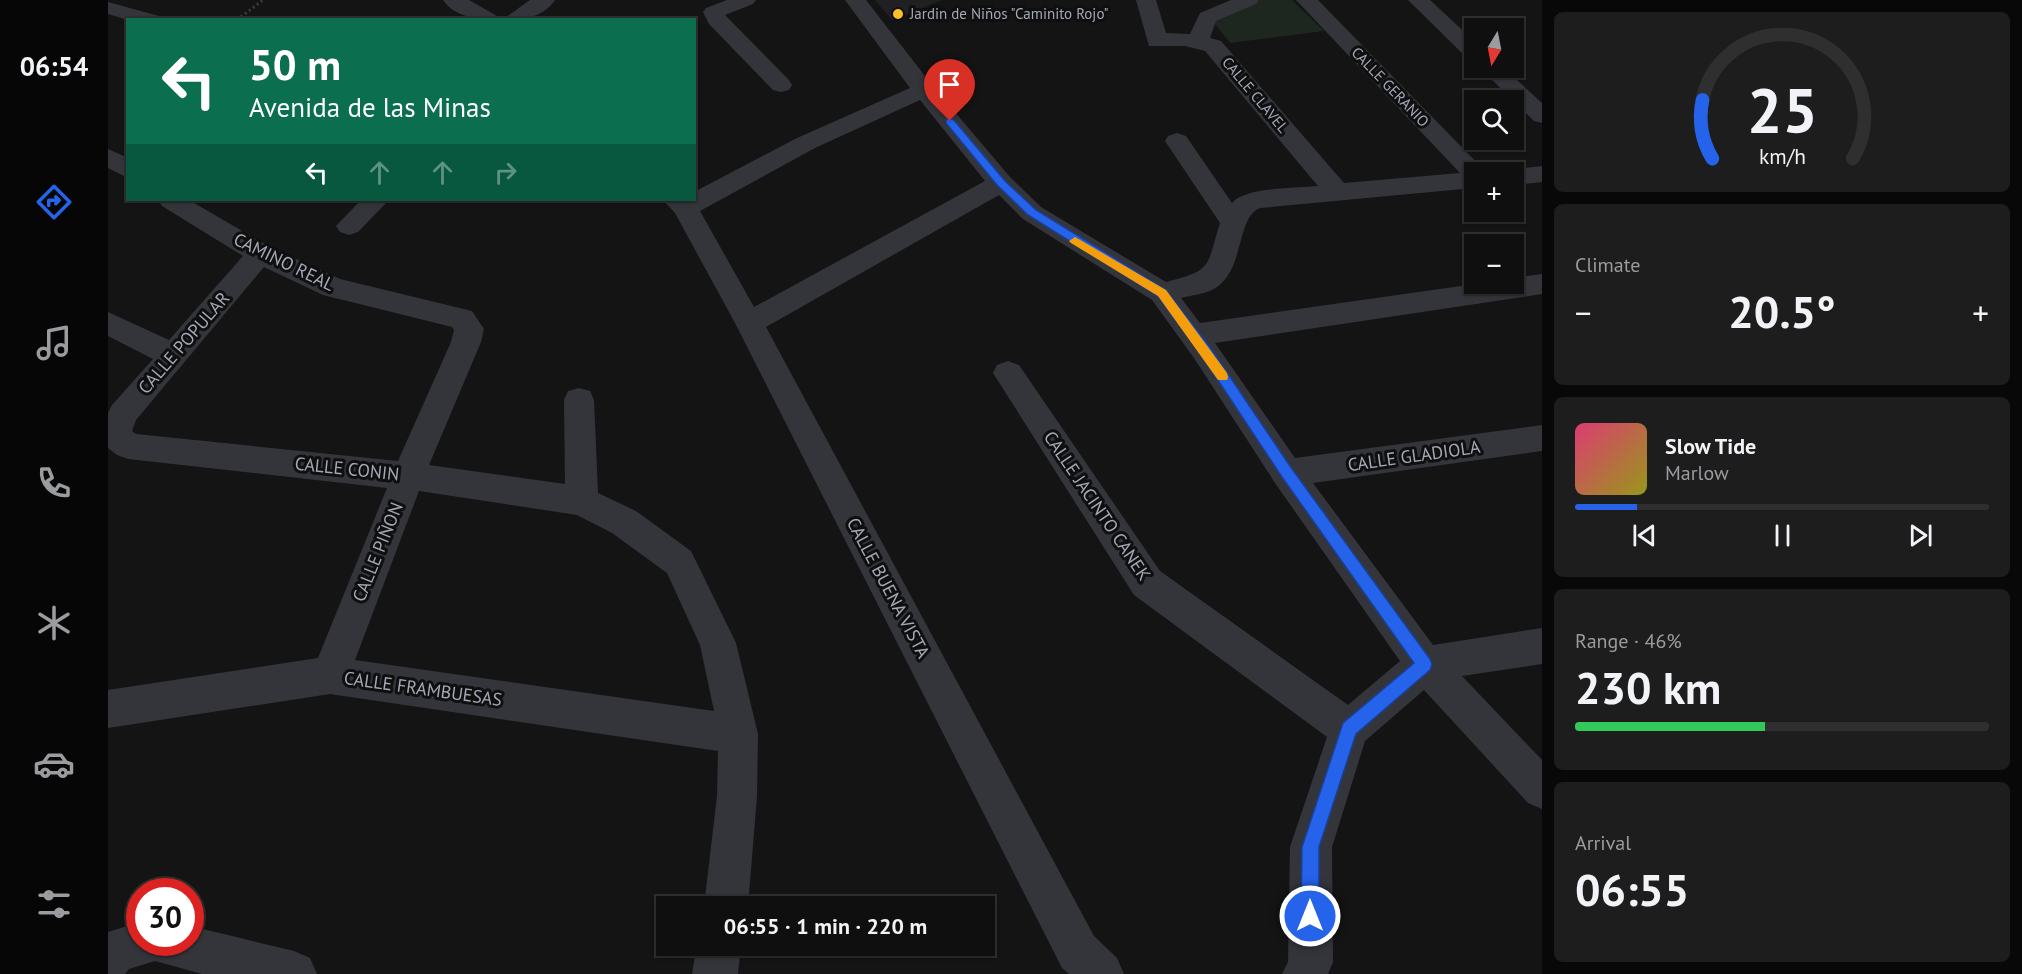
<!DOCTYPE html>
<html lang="en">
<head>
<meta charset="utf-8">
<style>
	body { margin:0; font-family:"PT Sans",sans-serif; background:#1d1d1e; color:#f1f3f6; height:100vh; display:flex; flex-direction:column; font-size:22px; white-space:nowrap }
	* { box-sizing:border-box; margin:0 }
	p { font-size:20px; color:#9b9c9f }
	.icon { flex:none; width:33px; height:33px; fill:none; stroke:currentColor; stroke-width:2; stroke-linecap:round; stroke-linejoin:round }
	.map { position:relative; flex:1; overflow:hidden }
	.sheet { display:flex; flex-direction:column; gap:12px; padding:12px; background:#080809; width:480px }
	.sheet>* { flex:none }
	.hud { position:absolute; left:18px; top:18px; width:570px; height:183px; border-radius:0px; box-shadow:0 2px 4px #0004,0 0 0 2px #2f2f30; background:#0b6e4f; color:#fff; overflow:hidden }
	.needle { width:39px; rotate:190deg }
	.controls { position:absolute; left:1356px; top:18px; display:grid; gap:12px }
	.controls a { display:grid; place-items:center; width:60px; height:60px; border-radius:0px; background:#0f0f10; box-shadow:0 2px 4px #0004,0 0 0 2px #2f2f30; font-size:30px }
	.speed { position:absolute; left:18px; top:878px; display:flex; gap:12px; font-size:30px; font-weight:700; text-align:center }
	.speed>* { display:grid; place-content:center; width:78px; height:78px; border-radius:50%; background:#0f0f10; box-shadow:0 2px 4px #0004,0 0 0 2px #2f2f30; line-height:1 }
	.speed .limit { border:9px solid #d22; background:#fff; color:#111 }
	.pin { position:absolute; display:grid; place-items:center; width:51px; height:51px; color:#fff; margin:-62px -26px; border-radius:50% 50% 50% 0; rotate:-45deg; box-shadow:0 0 6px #0007 }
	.pin .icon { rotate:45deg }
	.me { position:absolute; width:66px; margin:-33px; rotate:0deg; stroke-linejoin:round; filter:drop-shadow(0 0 4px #0008) }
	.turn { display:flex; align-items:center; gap:21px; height:126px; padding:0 24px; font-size:27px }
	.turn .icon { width:78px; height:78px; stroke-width:2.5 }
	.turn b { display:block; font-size:42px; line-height:51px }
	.lanes { display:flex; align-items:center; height:57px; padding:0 24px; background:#0003; justify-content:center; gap:30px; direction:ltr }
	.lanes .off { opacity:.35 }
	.big { font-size:45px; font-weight:600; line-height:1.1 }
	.sheet .widget { flex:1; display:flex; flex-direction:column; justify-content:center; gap:9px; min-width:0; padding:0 21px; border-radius:9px; background:#1d1d1e }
	.sheet .dial { align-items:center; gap:0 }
	.dial svg { height:156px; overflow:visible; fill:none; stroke:#2f2f30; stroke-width:7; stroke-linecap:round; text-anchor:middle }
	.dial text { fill:#f1f3f6; stroke:none }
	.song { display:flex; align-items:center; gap:18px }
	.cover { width:72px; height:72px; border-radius:9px; background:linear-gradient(135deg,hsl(340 70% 55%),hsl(60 70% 35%)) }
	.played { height:6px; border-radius:3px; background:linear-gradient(90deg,#2563eb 15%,#2f2f30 15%) }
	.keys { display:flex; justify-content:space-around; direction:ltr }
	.heat { display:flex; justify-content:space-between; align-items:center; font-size:33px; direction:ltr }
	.charge { height:9px; border-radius:4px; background:linear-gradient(90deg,#34c759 46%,#2f2f30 0) }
	.trip { position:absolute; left:548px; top:896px; width:339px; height:60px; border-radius:0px; background:#0f0f10; box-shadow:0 2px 4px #0004,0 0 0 2px #2f2f30; font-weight:600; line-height:60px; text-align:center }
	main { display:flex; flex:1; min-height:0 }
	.tab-bar { display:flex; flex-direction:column; width:108px; justify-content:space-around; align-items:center; background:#060606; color:#9b9c9f }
	.tab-bar .icon { width:42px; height:42px }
	.tab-bar .selected { color:#2563eb }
	.tab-bar b { font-size:27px; color:#f1f3f6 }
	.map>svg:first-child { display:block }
	.built { fill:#201f22 }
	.green { fill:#1d261f }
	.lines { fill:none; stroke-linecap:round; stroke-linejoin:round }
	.path { stroke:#3a3c42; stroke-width:3; stroke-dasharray:2 3; stroke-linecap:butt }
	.minor { fill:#34353b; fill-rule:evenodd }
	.route { fill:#2563eb; stroke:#184099; stroke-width:1.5 }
	.slow { fill:#f59e0b }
	.poi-dot { fill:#fcbf25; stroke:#0f0f10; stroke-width:2 }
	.labels { text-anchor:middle; stroke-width:6; stroke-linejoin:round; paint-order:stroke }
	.far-poi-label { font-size:15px; fill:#a4a9b7; stroke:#0f0f10; text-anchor:start }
	.far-street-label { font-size:15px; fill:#a4a9b7; stroke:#0f0f10 }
	.street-label { font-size:18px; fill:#a4a9b7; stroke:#0f0f10 }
</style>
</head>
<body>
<main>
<nav class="tab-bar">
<b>06:54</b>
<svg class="icon selected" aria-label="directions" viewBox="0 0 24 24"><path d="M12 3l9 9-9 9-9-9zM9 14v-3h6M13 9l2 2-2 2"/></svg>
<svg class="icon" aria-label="music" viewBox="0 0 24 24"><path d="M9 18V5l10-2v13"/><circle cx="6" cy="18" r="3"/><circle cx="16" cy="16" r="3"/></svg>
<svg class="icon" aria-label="phone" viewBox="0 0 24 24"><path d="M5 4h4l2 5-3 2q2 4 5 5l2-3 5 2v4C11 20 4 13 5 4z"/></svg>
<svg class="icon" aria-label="climate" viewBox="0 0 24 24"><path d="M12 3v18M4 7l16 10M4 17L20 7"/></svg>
<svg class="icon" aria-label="car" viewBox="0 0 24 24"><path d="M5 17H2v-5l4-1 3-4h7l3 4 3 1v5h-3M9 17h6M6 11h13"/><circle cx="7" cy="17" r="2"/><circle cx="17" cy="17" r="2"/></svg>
<svg class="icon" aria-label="filters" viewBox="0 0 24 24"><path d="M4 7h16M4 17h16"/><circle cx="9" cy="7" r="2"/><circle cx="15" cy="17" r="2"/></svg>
</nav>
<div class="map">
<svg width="1434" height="974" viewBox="0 0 1434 974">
	<rect width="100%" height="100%" fill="#141415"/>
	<path class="built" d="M767,0H834L784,20Z"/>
	<path class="green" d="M1150,0H1184L1216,31L1122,43L1102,18Z"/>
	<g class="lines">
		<path class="path" d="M129,20L155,0"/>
		<path class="minor" d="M335,0H361L389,16L392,20C372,20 347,18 335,0Z
			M422,0H447C435,18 414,20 394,20Z
			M619,0H648L645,4L617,15L681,80L684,85L681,90L673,92L665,90L601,24L595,12L598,8Z
			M737,0H758L824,85L902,177L933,207L1058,282C1105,270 1098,268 1112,223L1057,141L1060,136L1069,133L1078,136L1124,203C1136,187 1190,188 1210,186L1097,51L1077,46H1041L1028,0H1048L1058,33L1082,34L1092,13L1123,0H1151L1148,4L1108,21L1102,38L1113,41L1236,183L1352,173L1188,0H1210L1378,172H1366V188L1152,208C1128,218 1137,267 1109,287C1100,294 1084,295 1073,298L1092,323L1367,284H1406V278L1434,274V294L1107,343L1187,458L1434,425V451L1205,483L1325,645L1434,628V664L1354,676L1434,760V809L1420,803L1316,690L1257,741L1224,847L1225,962L1220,974H1174L1180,962L1182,847L1219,737L1026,595L885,373L889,365L900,361L911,365L1052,571L1240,705L1292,661L1167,483L1086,358L1044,300L915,219L891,195L658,327L986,936L1009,958L1016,974H961L954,968L627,323L567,213L555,200H586V192L689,138L802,88ZM812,100L877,181L646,307L592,211L707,148Z
			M1300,0H1322L1366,41V58L1358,57Z
			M0,2L51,16L54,20H20L0,14Z
			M1372,68H1396L1434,103V123L1426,121Z
			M0,149L20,158V178L0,168Z
			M1434,166V182L1406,185V172H1396L1406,169Z
			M50,200H81L162,247L232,279L364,311L376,329L373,342L321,465L457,484L456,400L460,391L471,388L482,391L486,400L490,493L528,511L583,551L628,643L650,734L649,796L640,906H596L609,796L610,751L222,694L0,728V690L210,658L279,488L20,459L9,455L0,448V413L4,405L45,359L0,336V312L61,340L135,256L54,206ZM156,267L215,295L344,327L346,330L343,342L290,461L28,434L24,431L28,420ZM311,491L469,515L504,533L559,573L592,645L606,711L247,660Z
			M253,200H281L250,232L241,235L232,232L228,226Z
			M32,922V942H82V926L186,951L202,958L209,974H94L47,961L21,969L17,974H0V932Z
			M589,945H633L630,974H584Z"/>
	</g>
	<path class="route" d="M838,119H845L897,181L928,210L1058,290L1101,346L1184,469L1322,659L1324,664L1322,670L1248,734L1211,847V916L1209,923L1202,925L1196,923L1193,916L1194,847L1233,729L1235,723L1306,663L1174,477L1092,353L1050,296L920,215L889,185L838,123Z"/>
	<path class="slow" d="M967,237L1058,290L1119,373L1120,377L1119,380H1110L1050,296L963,243L961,241Z"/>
	<circle class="poi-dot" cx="790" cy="14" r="6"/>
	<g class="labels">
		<g class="far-poi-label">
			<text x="802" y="19">Jardin de Niños "Caminito Rojo"</text>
		</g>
		<g class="far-street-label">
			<text transform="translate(1282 87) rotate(46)" y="5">CALLE GERANIO</text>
			<text transform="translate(1147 95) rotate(50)" y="5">CALLE CLAVEL</text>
		</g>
		<g class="street-label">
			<text transform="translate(176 262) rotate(26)" y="6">CAMINO REAL</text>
			<text transform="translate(76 343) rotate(-49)" y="6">CALLE POPULAR</text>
			<text transform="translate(1306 456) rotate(-8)" y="6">CALLE GLADIOLA</text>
			<text transform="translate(239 469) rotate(6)" y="6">CALLE CONIN</text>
			<text transform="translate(989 506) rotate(56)" y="6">CALLE JACINTO CANEK</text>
			<text transform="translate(270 552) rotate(-68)" y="6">CALLE PIÑON</text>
			<text transform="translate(780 588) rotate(62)" y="6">CALLE BUENA VISTA</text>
			<text transform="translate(315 689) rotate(8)" y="6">CALLE FRAMBUESAS</text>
		</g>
	</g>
</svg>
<div class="controls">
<a><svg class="needle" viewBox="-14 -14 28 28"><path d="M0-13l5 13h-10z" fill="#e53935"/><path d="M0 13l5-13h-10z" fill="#9b9c9f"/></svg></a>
<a><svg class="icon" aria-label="search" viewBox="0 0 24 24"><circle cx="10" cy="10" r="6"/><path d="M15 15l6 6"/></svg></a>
<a>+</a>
<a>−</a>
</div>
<div class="speed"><div class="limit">30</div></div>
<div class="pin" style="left:842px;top:121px;background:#d93025"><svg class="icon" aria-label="arrive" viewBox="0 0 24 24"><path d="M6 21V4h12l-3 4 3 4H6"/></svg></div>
<svg class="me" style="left:1202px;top:916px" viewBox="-20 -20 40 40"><circle r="17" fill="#2563eb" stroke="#fff" stroke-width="3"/><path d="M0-11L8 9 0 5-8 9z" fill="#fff"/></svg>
<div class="trip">06:55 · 1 min · 220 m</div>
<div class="hud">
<div class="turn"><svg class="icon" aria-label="left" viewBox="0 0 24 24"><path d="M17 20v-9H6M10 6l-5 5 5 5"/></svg><div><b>50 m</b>Avenida de las Minas</div></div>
<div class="lanes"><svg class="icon" aria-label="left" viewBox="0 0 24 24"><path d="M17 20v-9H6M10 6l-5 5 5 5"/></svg><svg class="icon off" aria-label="ahead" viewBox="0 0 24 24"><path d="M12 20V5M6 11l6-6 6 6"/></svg><svg class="icon off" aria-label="ahead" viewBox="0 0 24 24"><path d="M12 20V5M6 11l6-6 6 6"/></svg><svg class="icon off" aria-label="right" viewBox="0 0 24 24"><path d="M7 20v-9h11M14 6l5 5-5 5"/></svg></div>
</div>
</div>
<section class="sheet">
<div class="widget dial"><svg viewBox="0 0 100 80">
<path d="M14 69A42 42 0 1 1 86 69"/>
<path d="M14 69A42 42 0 0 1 9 39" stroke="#2563eb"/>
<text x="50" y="56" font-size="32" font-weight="700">25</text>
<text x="50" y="72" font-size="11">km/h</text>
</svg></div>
<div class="widget"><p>Climate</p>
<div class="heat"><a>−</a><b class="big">20.5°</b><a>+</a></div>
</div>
<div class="widget">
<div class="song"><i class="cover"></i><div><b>Slow Tide</b><p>Marlow</p></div></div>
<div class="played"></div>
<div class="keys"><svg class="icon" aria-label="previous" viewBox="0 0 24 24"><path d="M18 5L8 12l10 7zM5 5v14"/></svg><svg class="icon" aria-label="pause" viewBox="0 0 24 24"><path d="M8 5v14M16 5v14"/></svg><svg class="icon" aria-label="next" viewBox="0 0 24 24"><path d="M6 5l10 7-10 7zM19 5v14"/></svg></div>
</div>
<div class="widget"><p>Range · 46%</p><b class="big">230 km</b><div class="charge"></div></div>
<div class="widget"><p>Arrival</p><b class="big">06:55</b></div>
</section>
</main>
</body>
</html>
